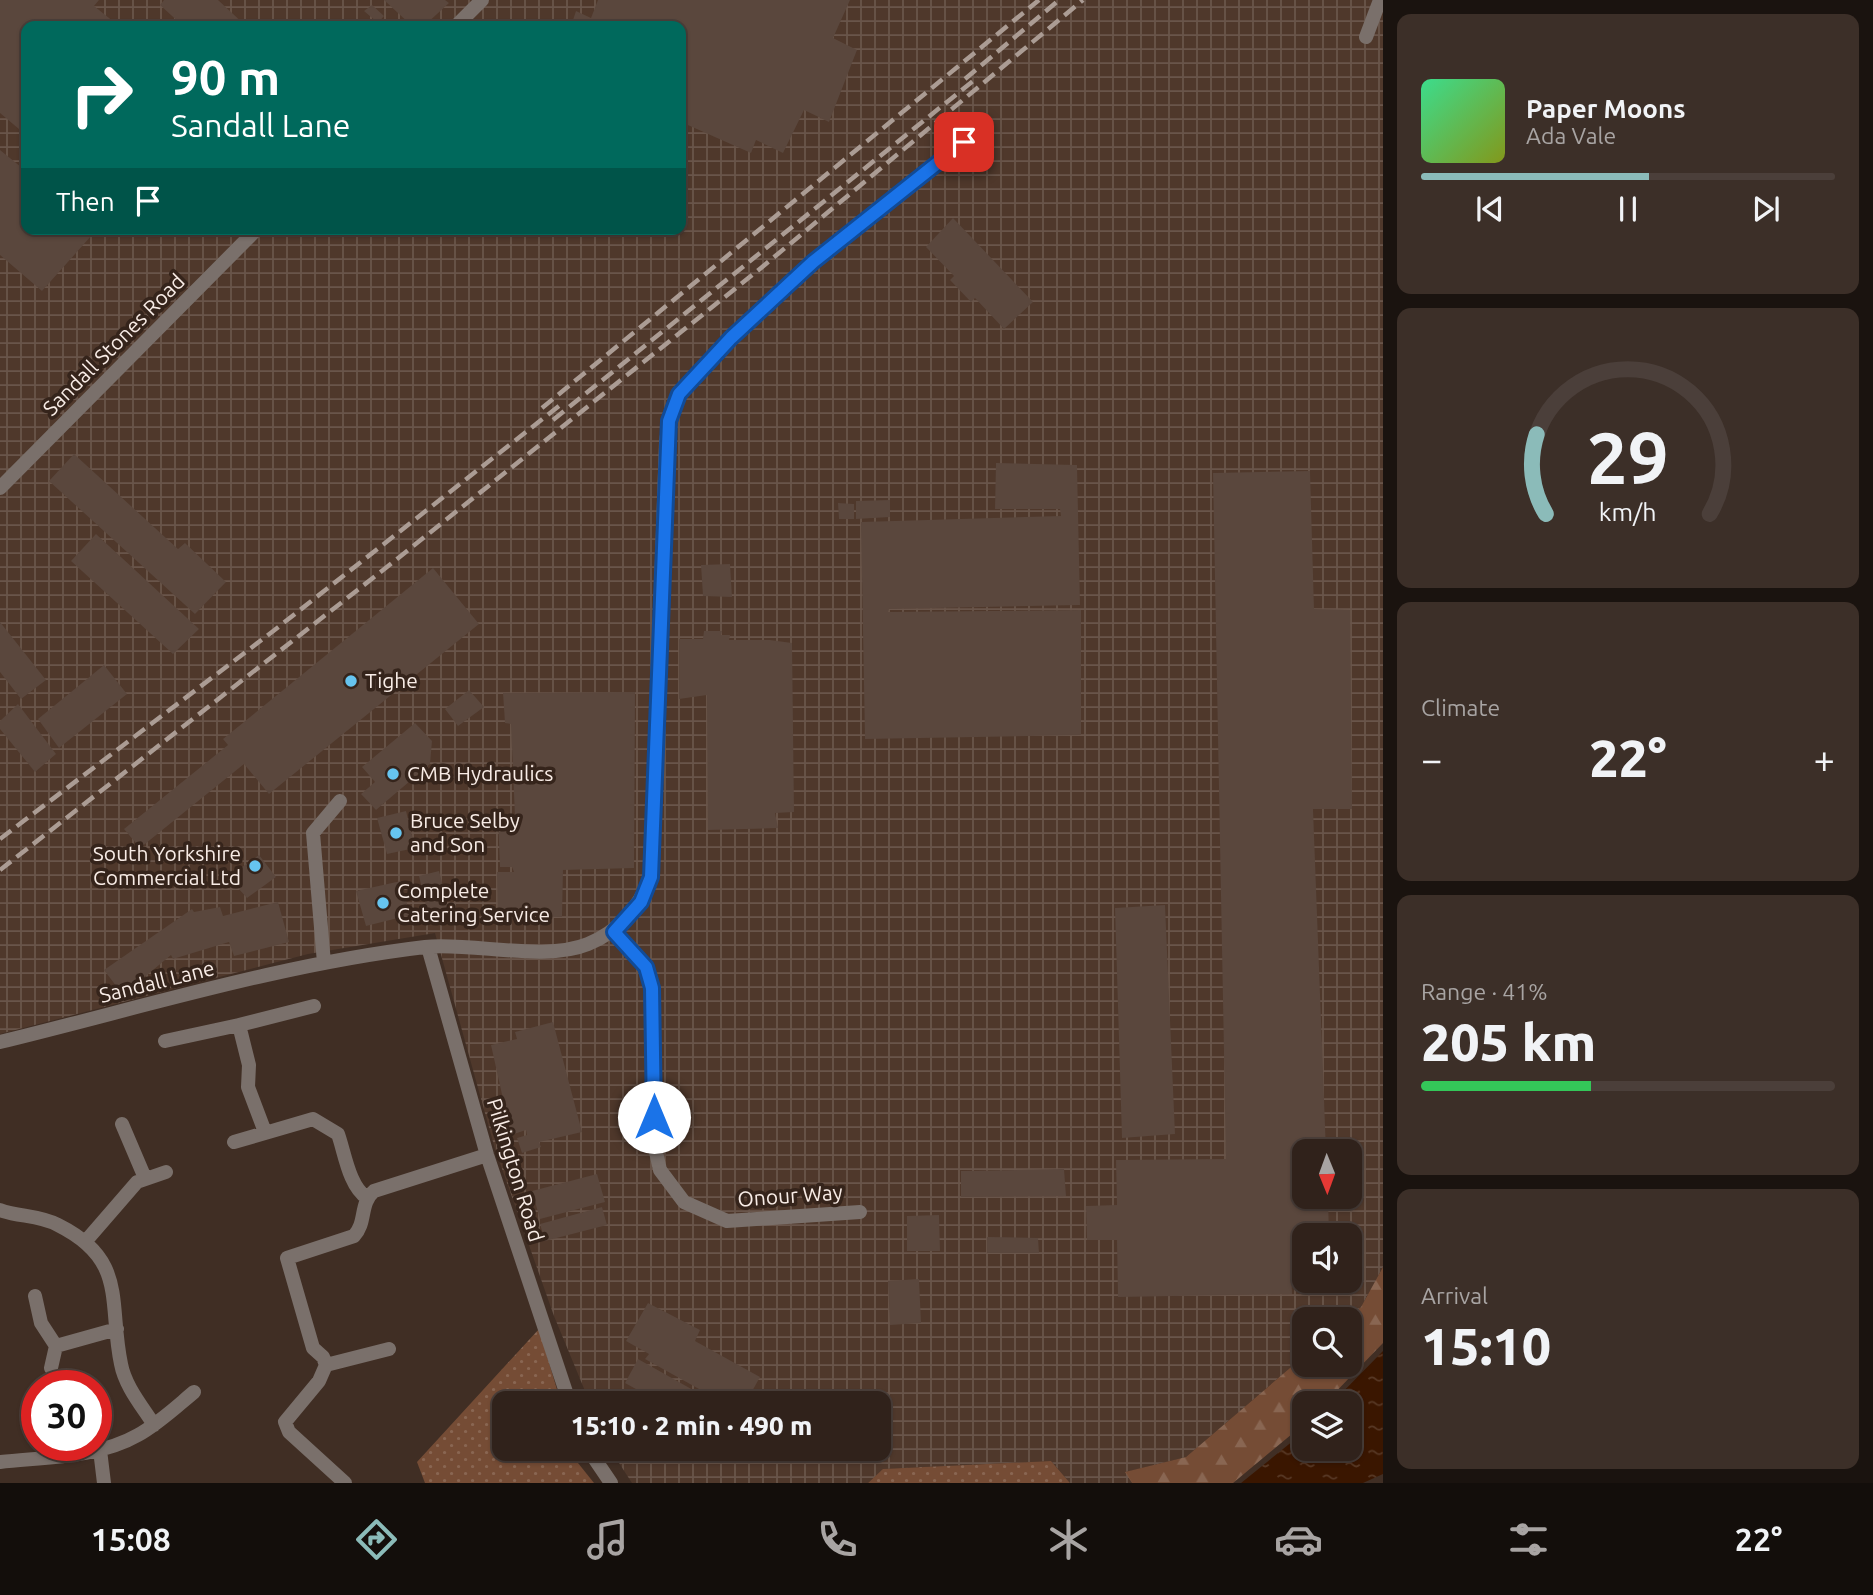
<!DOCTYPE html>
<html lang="en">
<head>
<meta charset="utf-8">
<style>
	body { margin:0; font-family:Ubuntu,sans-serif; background:#3c2f28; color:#f1f3f6; height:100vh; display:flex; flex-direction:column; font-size:26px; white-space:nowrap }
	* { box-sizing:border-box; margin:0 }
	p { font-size:23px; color:#a8a4a3 }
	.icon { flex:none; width:38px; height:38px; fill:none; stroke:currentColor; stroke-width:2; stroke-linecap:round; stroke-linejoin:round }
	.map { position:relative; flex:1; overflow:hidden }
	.panel { display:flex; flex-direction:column; gap:14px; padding:14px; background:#1a130f; width:490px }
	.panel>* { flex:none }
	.top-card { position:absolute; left:21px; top:21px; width:665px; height:214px; border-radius:14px; box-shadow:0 2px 5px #0004,0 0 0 2px #4b3f3a; background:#00695c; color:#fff; overflow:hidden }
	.needle { width:46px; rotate:179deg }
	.fabs { position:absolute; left:1292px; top:1139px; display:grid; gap:14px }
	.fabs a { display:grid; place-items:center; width:70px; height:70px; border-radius:14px; background:#30221b; box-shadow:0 2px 5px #0004,0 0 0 2px #4b3f3a; font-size:35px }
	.speed { position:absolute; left:21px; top:1370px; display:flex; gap:14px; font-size:35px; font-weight:700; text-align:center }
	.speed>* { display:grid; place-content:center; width:91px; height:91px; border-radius:50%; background:#30221b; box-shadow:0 2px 5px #0004,0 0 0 2px #4b3f3a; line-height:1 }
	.speed .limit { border:10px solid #d22; background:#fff; color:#111 }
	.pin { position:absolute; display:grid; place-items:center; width:60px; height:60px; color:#fff; margin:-30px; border-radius:14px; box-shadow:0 4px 10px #0006 }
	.me { position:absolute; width:77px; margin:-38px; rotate:0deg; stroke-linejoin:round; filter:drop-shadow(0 0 5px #0008) }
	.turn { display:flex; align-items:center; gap:24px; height:147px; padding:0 35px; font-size:32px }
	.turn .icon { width:91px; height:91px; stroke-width:2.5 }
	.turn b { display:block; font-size:49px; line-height:60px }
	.then { display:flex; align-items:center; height:66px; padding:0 35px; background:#0003; gap:14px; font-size:26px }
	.big { font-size:52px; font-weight:800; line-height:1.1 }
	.panel .widget { flex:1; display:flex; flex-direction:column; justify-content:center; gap:10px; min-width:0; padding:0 24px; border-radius:14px; background:#3c2f28 }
	.panel .dial { align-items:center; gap:0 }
	.dial svg { height:182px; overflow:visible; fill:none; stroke:#4b3f3a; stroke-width:7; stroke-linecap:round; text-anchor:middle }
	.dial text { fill:#f1f3f6; stroke:none }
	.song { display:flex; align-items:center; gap:21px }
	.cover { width:84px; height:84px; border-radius:10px; background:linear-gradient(135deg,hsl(150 70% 55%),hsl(70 70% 35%)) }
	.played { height:7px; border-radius:4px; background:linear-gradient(90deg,#8bbbb9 55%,#4b3f3a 55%) }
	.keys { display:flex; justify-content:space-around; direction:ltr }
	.heat { display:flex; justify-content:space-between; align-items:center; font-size:38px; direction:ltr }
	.charge { height:10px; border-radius:5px; background:linear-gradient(90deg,#34c759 41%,#4b3f3a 0) }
	.trip { position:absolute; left:492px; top:1391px; width:399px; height:70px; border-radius:14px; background:#30221b; box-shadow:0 2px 5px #0004,0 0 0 2px #4b3f3a; font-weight:800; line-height:70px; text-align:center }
	.dock { display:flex; height:112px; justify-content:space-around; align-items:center; background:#130e0b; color:#a8a4a3 }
	.dock .icon { width:49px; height:49px }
	.dock .current { color:#8bbbb9 }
	.dock b { font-size:32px; color:#f1f3f6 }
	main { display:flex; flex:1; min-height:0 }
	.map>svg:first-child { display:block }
	.industrial { fill:url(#industrial-grid); fill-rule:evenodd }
	.grass { fill:url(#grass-dots) }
	.forest { fill:url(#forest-firs) }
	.water { fill:url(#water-ripples) }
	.building { fill:#5a473d }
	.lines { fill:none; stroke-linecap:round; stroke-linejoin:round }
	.minor { stroke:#7a706b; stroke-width:14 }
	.rail { stroke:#ab9c94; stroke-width:4.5; stroke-dasharray:14 7; stroke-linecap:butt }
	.route-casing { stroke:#114b97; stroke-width:18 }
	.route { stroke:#1a73e8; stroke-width:12 }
	.poi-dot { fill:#66c4ef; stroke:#35241b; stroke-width:2.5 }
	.labels { text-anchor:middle; stroke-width:7; stroke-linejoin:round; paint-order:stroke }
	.street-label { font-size:21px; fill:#f8ece6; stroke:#35241b }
	.poi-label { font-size:21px; fill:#f8ece6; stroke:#35241b; text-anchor:start }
</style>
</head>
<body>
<main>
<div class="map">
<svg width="1383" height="1483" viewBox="0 0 1383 1483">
	<defs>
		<pattern id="industrial-grid" width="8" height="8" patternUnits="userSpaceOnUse" patternTransform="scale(1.75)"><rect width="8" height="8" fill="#4f382b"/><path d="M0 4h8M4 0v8" fill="none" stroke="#69554a"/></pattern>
		<pattern id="grass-dots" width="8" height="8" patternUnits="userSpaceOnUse" patternTransform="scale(1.75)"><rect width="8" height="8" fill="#754c35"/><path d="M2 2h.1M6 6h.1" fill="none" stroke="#896652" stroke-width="1.8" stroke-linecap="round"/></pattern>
		<pattern id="forest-firs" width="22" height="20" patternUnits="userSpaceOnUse" patternTransform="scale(1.75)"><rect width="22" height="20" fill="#754c35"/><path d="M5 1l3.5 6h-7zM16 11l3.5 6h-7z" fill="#896652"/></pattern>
		<pattern id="water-ripples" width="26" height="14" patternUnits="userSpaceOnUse" patternTransform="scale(1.75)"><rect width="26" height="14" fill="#3a1600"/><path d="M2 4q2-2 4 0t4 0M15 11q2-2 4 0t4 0" fill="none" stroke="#573825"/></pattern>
	</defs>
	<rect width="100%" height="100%" fill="#402e24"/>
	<path class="industrial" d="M0,0H1383V1267L1361,1307L1347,1319L1304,1320V1356L1186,1457L1126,1472L1132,1483H1070L1051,1461L884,1469L868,1483H632L610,1449H878V1404L590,1403L554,1316L495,1149L435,933L308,954L0,1034ZM26,26H681V229H26ZM1304,1152H1349V1197H1304ZM1304,1236H1349V1281H1304Z"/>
	<path class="grass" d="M539,1329L561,1403L504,1404V1449H574L578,1463L594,1483H425L417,1462Z
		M1051,1461L1070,1483H868L883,1469Z"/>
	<path class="forest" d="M1383,1267V1343L1325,1403L1304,1404V1424L1233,1483H1132L1125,1472L1186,1457L1304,1356V1365H1349V1320L1347,1319L1361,1307Z"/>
	<path class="water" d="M1383,1351V1474L1363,1483H1241L1304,1432V1449H1349V1404L1332,1403Z"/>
	<path class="building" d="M0,0H99L94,6L119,26H26V135L0,113Z
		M164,0H218L246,26H183L160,5Z
		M384,0H445L449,3L424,26H412Z
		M598,0H850L833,38L857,50L829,122L804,110L783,153L756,140L751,153L681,122V26H571L576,11L591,18Z
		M372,5L384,16L378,23L364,11Z
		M0,150L26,171V229H85L92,235L42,291L0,255Z
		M953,218L1033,302L1004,329L975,298L971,302L950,280L954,276L926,247Z
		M74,454L178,549L185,543L226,582L195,614L49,481Z
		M996,463L1077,465L1080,605L889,609L888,612L1081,610V735L865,739L861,522L1061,516L1060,509H995Z
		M1310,471L1314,609L1350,610L1352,809H1313L1326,1152H1304V1197H1328L1329,1236H1304V1259H1291L1292,1294L1118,1297L1117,1240H1087L1086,1206L1117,1205L1116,1160L1226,1159L1213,473Z
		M890,500V517L856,519V501Z
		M838,503L854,504V519H839Z
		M96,534L199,629L173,654L71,561Z
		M730,564L732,597L703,596L701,565Z
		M433,568L479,624L269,794L244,764L140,848L124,829L228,745L223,739Z
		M0,622L46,680L21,699L0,672Z
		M704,631H722L721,635H730L729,640H770L792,643L794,812L775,813L778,828L708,830L707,695L679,699V639H703Z
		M104,665L127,694L59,748L38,719Z
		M469,690L484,707L458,726L445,709Z
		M635,692L634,868L563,870L562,917L498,915L497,872H514L512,867H500L498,818L515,817L511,724L505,723L503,693Z
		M18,704L56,754L35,772L0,729V721Z
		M415,723L432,741L430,764L376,810L361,794L375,782L362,767Z
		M406,811L415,848L387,854L377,818Z
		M259,855L276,877L247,898L228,877Z
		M439,871L450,914L429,919L419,876Z
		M401,881L410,915L366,926L356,891Z
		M278,902L289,942L234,956L229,942L173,959L171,955L123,995L104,970L192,909L194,912L220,907L223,916Z
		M1165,905L1175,1134L1122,1138L1115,908Z
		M553,1022L582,1132L539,1142L541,1147L522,1153L517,1138L527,1135L526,1130L511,1135L491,1045L517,1039L515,1032Z
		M1064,1169L1066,1196L961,1197V1171Z
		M597,1174L605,1202L540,1219L532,1191Z
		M602,1207L607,1225L545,1241L540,1224Z
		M939,1215L940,1251H907V1216Z
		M987,1237L1038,1238L1039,1253H987Z
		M919,1279L921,1323L890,1325L888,1281Z
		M648,1303L700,1330L695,1341L760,1377L745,1404H726L645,1359L649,1354L626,1341Z
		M638,1359L718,1404H663L625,1383Z
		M699,1449H726L720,1461Z"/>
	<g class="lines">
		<path class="minor" d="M456,26L482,0
			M1366,37L1380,0
			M0,488L257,229
			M614,932L646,967L652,988L654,1143L660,1170L684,1202L727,1221L860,1212
			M428,947L487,1155L570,1404
			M324,963L313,833L340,801
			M165,1041L239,1025
			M0,1042C140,1008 281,964 425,947C473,942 544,962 588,944C620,931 638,908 651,877L666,442L669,420L679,394L731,338L812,262L985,125
			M122,1124L145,1178
			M265,1132L248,1087L249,1065L239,1025L314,1006
			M234,1142L313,1119L338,1134C345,1154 349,1186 367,1198
			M0,1210C19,1217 39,1215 58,1225C128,1260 108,1302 121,1364C125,1386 142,1406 154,1425
			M85,1242L137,1182L166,1172
			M35,1296L41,1323L56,1346L51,1368
			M56,1346L117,1329
			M326,1365L323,1357L313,1348L287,1258L354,1236C367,1222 359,1204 374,1191L487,1155
			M588,1449L611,1483
			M100,1450L104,1483
			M0,1462C45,1457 98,1458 138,1435C158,1424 176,1407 194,1392
			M345,1483L289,1432L285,1422L319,1381L326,1365L389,1349"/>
		<path class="rail" d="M965,79L1059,0
			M542,408L1039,0
			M553,420L978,77
			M0,839L272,632L559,406
			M0,870L392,563L761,268L1083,0"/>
	</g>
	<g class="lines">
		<defs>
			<path id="route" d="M654,1117L652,988L646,967L614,932L641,902L651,877L669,421L679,394L731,338L813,262L964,142"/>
		</defs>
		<use href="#route" class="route-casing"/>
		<use href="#route" class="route"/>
	</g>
	<g class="poi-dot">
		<circle cx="351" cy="681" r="7"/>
		<circle cx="393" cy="774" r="7"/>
		<circle cx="396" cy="833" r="7"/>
		<circle cx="255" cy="866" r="7"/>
		<circle cx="383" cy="903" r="7"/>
	</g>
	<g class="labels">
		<g class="street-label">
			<text transform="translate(114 345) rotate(-45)" y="7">Sandall Stones Road</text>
			<text transform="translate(157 982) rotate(-14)" y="7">Sandall Lane</text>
			<text transform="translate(515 1170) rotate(73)" y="7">Pilkington Road</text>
			<text transform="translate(790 1196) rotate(-4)" y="7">Onour Way</text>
		</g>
		<g class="poi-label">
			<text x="365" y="688">Tighe</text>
			<text x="407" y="781">CMB Hydraulics</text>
			<text x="410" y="828">Bruce Selby<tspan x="410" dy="24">and Son</tspan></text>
			<text x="241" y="861" text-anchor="end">South Yorkshire<tspan x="241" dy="24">Commercial Ltd</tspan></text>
			<text x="397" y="898">Complete<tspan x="397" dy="24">Catering Service</tspan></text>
		</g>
	</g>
</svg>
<div class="fabs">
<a><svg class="needle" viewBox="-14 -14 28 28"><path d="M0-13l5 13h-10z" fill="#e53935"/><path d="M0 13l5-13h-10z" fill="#a8a4a3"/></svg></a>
<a><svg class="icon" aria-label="sound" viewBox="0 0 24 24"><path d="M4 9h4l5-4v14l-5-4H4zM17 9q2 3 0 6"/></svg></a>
<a><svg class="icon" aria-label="search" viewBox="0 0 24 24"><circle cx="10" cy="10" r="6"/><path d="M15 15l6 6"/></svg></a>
<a><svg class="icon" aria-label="layers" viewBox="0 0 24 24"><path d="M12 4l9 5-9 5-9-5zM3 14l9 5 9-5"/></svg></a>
</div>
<div class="speed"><div class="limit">30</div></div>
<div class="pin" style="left:964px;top:142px;background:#d93025"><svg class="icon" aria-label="arrive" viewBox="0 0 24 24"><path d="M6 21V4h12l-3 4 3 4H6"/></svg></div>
<svg class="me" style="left:654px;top:1117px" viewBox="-20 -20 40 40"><circle r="19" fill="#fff"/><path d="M0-13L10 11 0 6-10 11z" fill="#1a73e8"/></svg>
<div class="trip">15:10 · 2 min · 490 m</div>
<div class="top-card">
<div class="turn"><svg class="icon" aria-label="right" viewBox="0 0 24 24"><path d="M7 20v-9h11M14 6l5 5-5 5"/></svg><div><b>90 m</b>Sandall Lane</div></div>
<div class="then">Then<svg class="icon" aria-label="arrive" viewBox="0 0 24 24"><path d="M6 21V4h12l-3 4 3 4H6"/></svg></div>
</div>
</div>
<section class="panel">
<div class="widget">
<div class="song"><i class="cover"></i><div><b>Paper Moons</b><p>Ada Vale</p></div></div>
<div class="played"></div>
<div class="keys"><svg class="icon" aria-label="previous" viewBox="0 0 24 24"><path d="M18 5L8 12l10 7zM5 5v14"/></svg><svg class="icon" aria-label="pause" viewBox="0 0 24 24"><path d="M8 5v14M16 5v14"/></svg><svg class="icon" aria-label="next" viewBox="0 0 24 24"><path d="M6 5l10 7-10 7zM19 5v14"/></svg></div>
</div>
<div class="widget dial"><svg viewBox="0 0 100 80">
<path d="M14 69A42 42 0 1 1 86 69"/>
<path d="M14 69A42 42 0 0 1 10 34" stroke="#8bbbb9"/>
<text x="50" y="56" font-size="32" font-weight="700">29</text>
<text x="50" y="72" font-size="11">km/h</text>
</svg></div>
<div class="widget"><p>Climate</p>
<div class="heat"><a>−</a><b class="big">22°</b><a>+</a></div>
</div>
<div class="widget"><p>Range · 41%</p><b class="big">205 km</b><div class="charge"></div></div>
<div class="widget"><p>Arrival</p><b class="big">15:10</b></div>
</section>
</main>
<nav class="dock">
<b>15:08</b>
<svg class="icon current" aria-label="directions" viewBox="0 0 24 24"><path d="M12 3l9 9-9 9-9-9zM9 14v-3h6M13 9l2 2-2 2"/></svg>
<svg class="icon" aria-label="music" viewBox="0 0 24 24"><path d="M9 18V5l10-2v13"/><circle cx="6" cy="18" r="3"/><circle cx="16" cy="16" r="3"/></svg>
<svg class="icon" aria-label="phone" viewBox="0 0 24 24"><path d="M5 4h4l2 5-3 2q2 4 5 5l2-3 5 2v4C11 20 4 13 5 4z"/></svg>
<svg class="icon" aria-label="climate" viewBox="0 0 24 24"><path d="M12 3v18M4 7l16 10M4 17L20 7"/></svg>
<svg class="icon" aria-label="car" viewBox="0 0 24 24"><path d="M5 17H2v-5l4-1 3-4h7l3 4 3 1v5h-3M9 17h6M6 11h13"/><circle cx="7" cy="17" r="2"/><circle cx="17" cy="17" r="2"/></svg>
<svg class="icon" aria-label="filters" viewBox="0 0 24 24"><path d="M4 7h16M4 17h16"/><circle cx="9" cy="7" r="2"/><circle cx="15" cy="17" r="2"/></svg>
<b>22°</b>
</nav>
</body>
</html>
